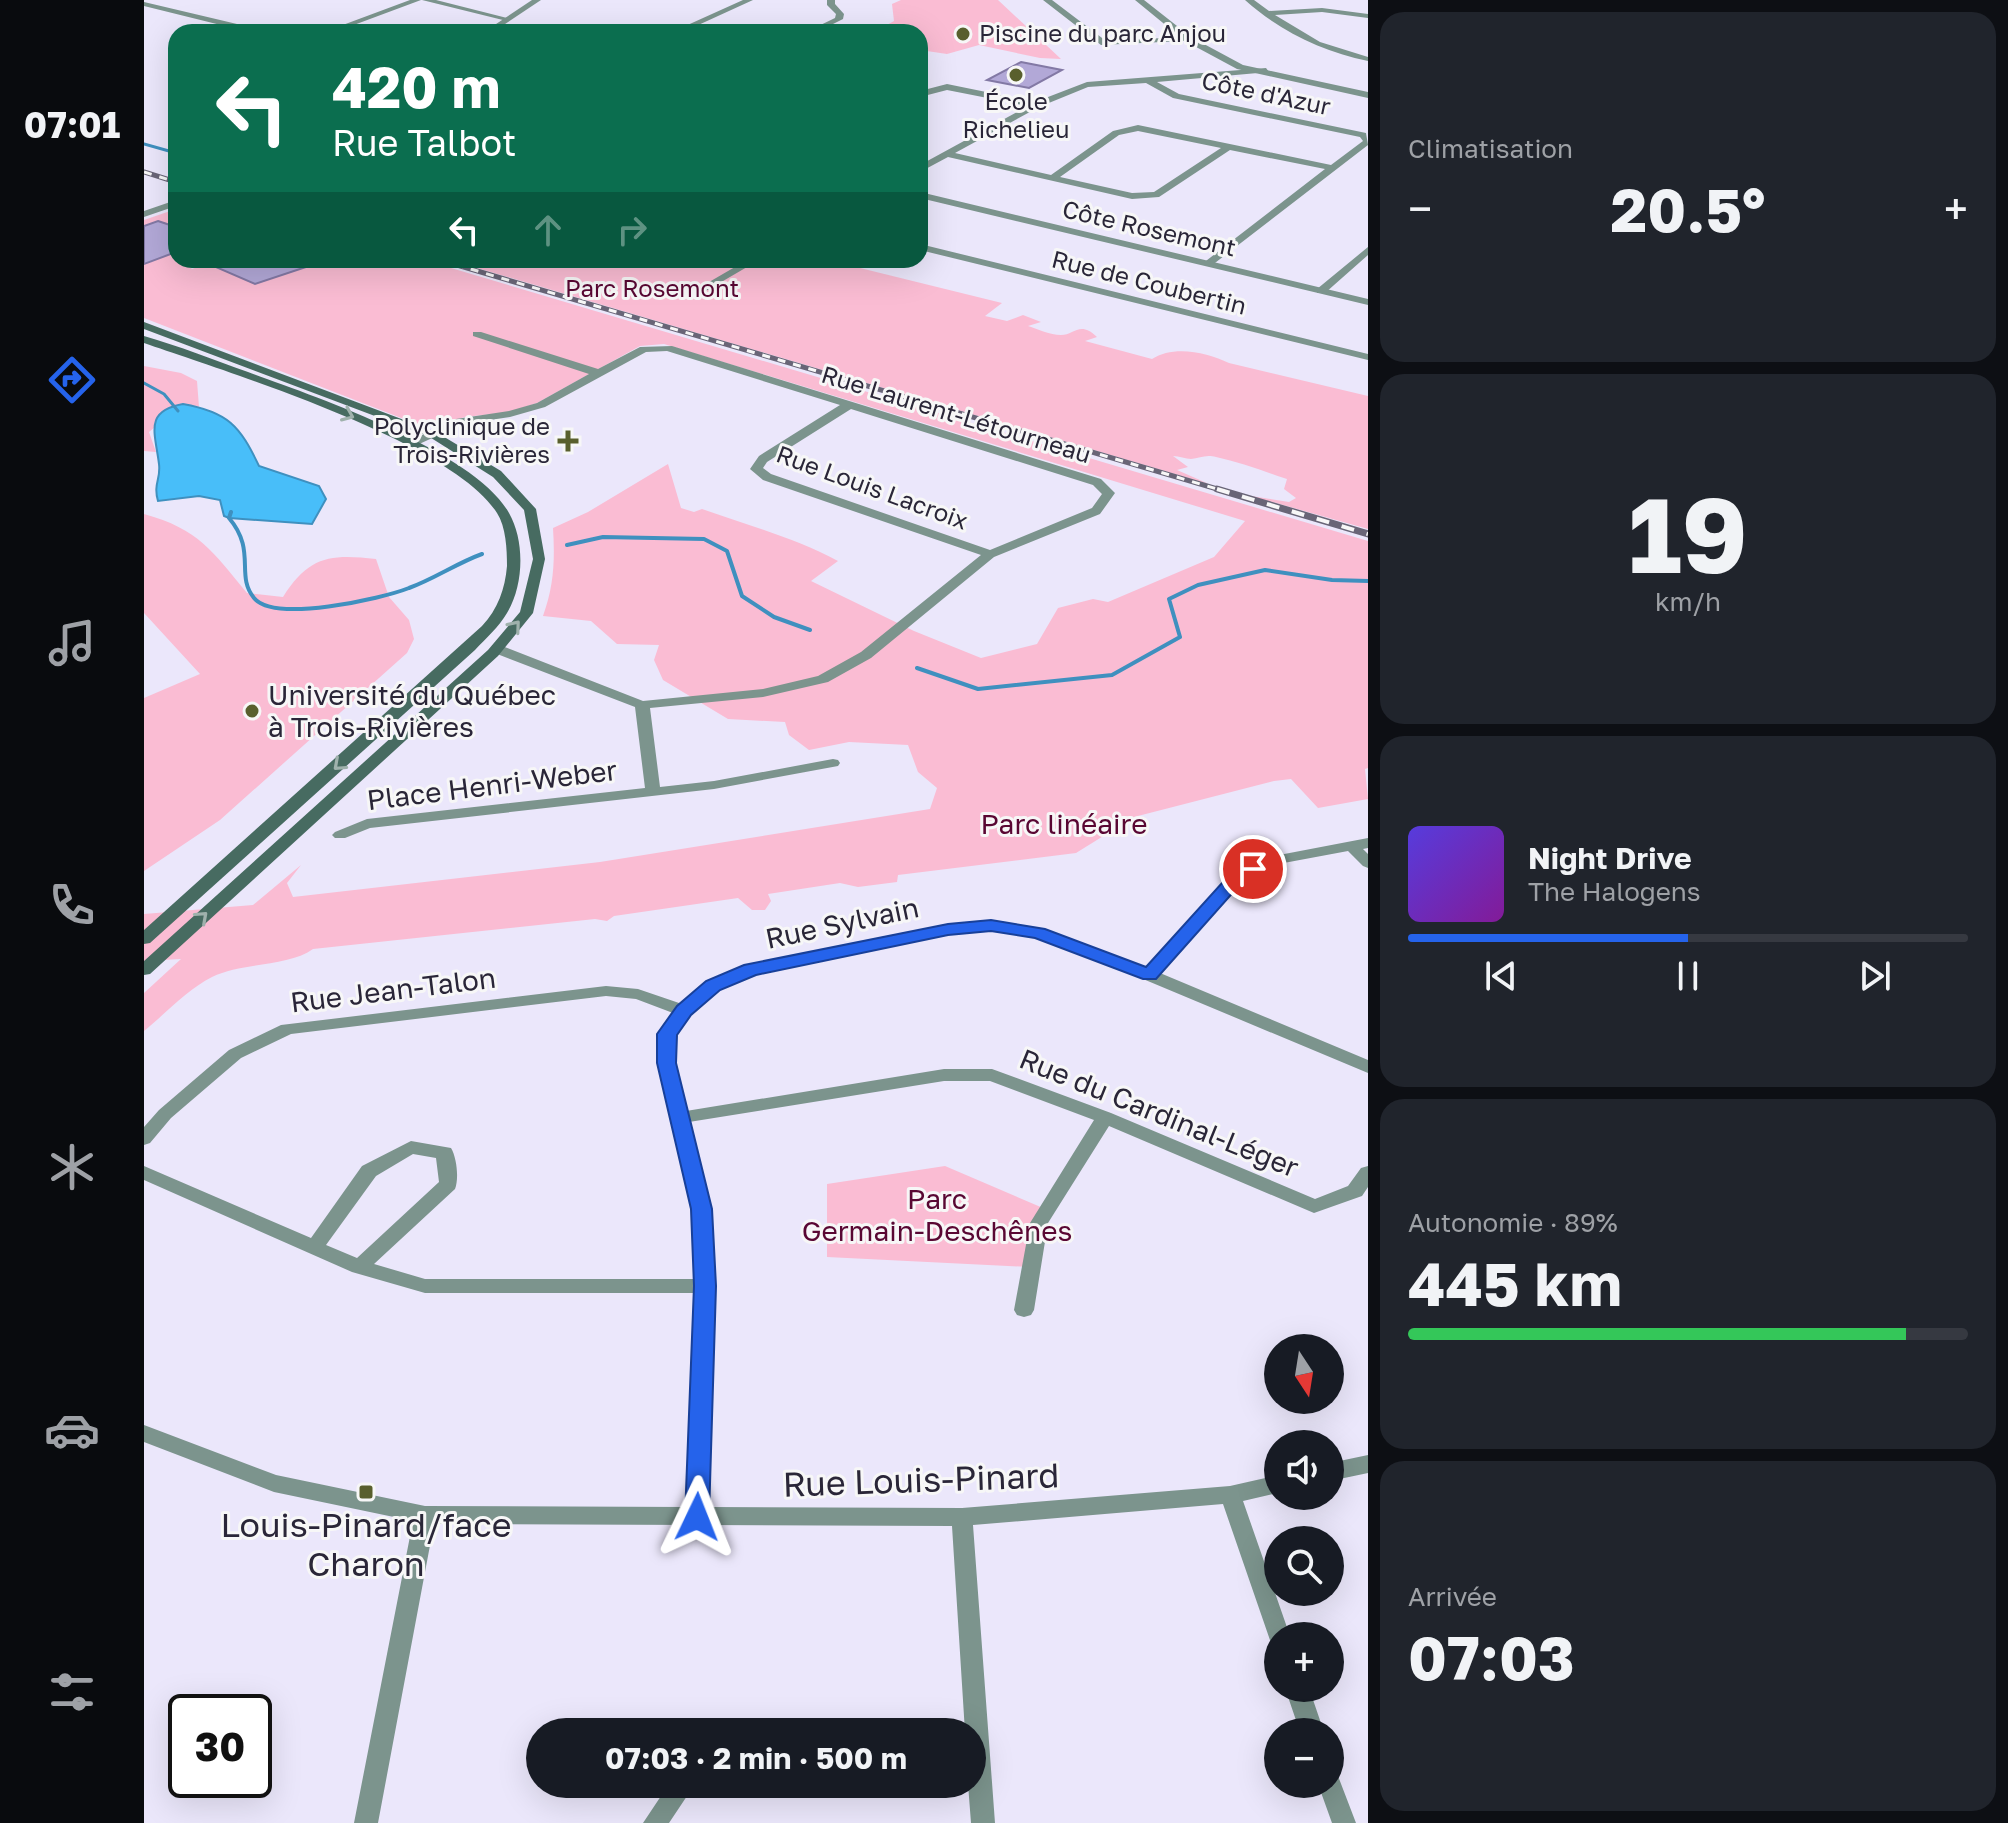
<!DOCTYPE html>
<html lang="fr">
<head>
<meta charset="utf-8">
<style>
	body { margin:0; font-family:"Golos Text",sans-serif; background:#20242c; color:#f1f3f6; height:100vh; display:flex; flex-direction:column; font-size:30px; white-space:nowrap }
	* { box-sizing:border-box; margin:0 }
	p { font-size:26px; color:#9ea1a6 }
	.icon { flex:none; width:44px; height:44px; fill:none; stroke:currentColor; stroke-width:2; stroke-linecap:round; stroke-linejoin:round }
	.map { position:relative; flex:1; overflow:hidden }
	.sheet { display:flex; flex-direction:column; gap:12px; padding:12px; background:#0d0f14; width:640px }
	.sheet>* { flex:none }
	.top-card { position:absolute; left:24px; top:24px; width:760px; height:244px; border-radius:24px; box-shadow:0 8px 32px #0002; background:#0b6e4f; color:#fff; overflow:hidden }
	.needle { width:52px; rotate:168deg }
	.buttons { position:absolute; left:1120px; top:1334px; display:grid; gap:16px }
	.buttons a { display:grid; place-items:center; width:80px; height:80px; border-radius:50%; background:#171b24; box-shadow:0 8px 32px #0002; font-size:40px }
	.speed { position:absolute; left:24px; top:1694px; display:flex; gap:16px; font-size:40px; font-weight:700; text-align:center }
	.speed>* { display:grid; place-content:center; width:104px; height:104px; border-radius:50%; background:#171b24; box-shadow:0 8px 32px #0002; line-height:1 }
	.speed .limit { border:4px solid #111; border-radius:12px; background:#fff; color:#111 }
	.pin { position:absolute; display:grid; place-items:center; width:68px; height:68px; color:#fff; margin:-34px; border:4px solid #fff; border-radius:50%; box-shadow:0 2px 8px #0007 }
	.me { position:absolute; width:88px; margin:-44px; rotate:2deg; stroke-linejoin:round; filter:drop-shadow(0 0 6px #0008) }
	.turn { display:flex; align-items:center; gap:28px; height:168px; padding:0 32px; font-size:36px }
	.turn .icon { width:104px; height:104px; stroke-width:2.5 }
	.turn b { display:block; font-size:56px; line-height:68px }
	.lanes { display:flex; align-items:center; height:76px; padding:0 32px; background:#0003; justify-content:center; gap:40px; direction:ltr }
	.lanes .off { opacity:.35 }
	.big { font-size:60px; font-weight:700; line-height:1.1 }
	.sheet .card { flex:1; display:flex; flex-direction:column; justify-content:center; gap:12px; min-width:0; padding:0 28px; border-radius:24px; background:#20242c }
	.sheet .dial { align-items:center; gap:0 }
	.dial b { font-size:104px; line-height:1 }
	.song { display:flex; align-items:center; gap:24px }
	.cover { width:96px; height:96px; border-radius:12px; background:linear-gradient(135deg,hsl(250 70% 55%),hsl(290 70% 35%)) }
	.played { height:8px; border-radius:4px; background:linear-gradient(90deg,#2563eb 50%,#363941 50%) }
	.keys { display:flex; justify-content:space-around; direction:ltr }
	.heat { display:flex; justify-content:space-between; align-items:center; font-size:44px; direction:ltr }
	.charge { height:12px; border-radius:6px; background:linear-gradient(90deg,#34c759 89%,#363941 0) }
	.trip { position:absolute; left:382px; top:1718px; width:460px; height:80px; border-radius:40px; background:#171b24; box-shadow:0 8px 32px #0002; font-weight:700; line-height:80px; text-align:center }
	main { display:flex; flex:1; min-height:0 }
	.menu { display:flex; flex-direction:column; width:144px; justify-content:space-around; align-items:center; background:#090b0e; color:#9ea1a6 }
	.menu .icon { width:56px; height:56px }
	.menu .on { color:#2563eb }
	.menu b { font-size:36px; color:#f1f3f6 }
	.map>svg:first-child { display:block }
	.green { fill:#fabcd3 }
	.water { fill:#48bef9; stroke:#3f90bf; stroke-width:2 }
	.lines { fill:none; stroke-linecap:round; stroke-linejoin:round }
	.stream-far1 { stroke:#3f90bf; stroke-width:3 }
	.stream { stroke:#3f90bf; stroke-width:4 }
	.building { fill:#b2a8d7; stroke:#8379a5; stroke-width:2 }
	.minor { fill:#7c948d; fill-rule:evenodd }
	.tertiary { fill:#7c948d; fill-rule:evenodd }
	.secondary { fill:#476b61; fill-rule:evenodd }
	.rail-far1-casing { stroke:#696577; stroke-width:5 }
	.rail-casing { stroke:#696577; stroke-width:7 }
	.rail-far1 { stroke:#f7f7f7; stroke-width:3; stroke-dasharray:8; stroke-linecap:butt }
	.rail { stroke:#f7f7f7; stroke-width:4; stroke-dasharray:13; stroke-linecap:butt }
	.oneway { stroke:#9fb1ac }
	.route { fill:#2563eb; stroke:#184099; stroke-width:2 }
	.poi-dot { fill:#595f2d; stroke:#f7f7f7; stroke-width:3 }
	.labels { text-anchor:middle; stroke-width:6; stroke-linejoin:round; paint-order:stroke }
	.far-poi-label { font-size:24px; fill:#2a2638; stroke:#f7f7f7; text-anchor:start }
	.far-street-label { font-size:24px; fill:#2a2638; stroke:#f7f7f7 }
	.far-park-label { font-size:24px; fill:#590733; stroke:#f7f7f7 }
	.poi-label { font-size:28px; fill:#2a2638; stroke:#f7f7f7; text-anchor:start }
	.street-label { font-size:28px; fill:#2a2638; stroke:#f7f7f7 }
	.park-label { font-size:28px; fill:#590733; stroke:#f7f7f7 }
	.near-street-label { font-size:34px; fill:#2a2638; stroke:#f7f7f7 }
	.near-poi-label { font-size:34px; fill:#2a2638; stroke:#f7f7f7 }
</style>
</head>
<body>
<main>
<nav class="menu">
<b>07:01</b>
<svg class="icon on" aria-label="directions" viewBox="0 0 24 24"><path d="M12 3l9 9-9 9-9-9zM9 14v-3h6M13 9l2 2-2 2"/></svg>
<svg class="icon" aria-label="music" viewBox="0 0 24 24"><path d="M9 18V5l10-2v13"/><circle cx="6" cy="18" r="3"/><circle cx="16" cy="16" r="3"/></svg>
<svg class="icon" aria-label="phone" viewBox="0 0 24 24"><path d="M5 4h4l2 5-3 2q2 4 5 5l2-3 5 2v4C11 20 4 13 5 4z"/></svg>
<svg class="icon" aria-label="climate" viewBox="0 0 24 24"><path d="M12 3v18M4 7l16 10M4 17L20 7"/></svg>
<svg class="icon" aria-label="car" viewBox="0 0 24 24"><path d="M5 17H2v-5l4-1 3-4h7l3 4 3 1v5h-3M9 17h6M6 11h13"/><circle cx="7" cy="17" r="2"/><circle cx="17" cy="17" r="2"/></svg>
<svg class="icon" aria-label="filters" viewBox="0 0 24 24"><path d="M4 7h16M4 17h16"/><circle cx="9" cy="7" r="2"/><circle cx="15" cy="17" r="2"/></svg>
</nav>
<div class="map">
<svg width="1224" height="1823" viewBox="0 0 1224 1823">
	<rect width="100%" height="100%" fill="#ebe7fb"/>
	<path class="green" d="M757,0H854L917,59L896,58L835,45L803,54L776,50V32H730L750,21L748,4Z
		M32,209V260H52L42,264L48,269L67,262L64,260H280L1224,541V768L1221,769L1224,799L1174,808L1147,779L1130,781L990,817L932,853L754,875L753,882L714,887L696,883L624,894L627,901L621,910H608L594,898L470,916L463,921L451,919L169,949C144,967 98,962 68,977C44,989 21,1014 0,1031V993L37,959L0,961V914L109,905L157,865L143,883L149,897L456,862L786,809L793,788L774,772L764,745L705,742L665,750L645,735L641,722L584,719L519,680L510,660L515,645L473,644L447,621L399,616C410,586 411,560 409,528L444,512L524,464L537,508L550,512L558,509C603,525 651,538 694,561L667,581L770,631L837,658L893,644L914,608L949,599L964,602L1070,557L1101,521L520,344L496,346L393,403L366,412L321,417L283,428L0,318V220Z
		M306,260H725L716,268L858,303L841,316L863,321L879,315L897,322L884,326C894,329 906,335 917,335C930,335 936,320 953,337L941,341L1008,359C1029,345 1063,352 1085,363L1224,396V529L1107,496L1145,502L1152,498L1140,489L1143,479C1119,471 1096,462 1072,457C1062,454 1056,458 1047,459C1042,459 1035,456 1029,456L1044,467L1033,470L1065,484Z
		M0,366L37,373L53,381L55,407L39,404L5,432L12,452L0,451Z
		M0,514C55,529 69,552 103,593L139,597C165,556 186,554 232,559L245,597L265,620L270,639L263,653L76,820L0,871V698L56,674L0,613Z
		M801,1166L899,1208L885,1267L683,1257V1184Z"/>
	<path class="water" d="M39,404C84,412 96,426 115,466L175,486L182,499L168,524L85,518L80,516L76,500L55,496L14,501C9,484 17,479 15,464C11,432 0,411 39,404Z"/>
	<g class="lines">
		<path class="stream-far1" d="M0,144L32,153
			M0,383L20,394L34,411"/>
		<path class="stream" d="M87,512L85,518C113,551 91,575 110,598C130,623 237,599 265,588C290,579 313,563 338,554
			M423,545L459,537L560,539L583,551L598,596L630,617L666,630
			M773,668L834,689L968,675L1036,637L1025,599L1054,585L1121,570L1188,580L1224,581"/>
	</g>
	<path class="building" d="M877,62L918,70L885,88L843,80Z
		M14,221L32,227V252L0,264V226Z
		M99,260H174V263L111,284L74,268Z"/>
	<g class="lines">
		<path class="minor" d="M266,0H277L191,32H180Z
			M278,0H292L367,19L363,21Z
			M599,0H609L539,32H528Z
			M683,0H691V4L700,14L699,19L673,32H662L691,18L692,14L683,5Z
			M899,0H908L962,41L1058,36L1062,38L1058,40L957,45Z
			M1101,0H1110L1125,11L1178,8L1224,14V18L1178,12L1131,15L1176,42L1224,57V61C1178,51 1137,32 1101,0Z
			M0,2L118,30L119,32H105L0,6Z
			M1122,68L1125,72L1013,82L1035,94L1222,133L1224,145L1067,266L1058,264L1181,169L1086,150L1015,197L988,199L804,157L776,172V165L884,106L803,90L776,97V91L803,84L891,102L943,82ZM1002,83L1029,98L1216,137L1219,141L1187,165L994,125L969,131L907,175L811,153L895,107L944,87ZM994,131L1077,148L1010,192L988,193L916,177L975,135Z
			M776,244L1224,354V360L776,250Z
			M1224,247V255L1181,293H1173V289Z
			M603,260H615L550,298L541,296Z
			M329,332H337L454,369L496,347L528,346L957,479L971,493L956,514L850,557L727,658L684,682L619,697L506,708L516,787L570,781L689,759L694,760L696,763L694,766L570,789L226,828L201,838H191L188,835L191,832L223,819L501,788L491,707L348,652V646H358L499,701L619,689L674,676L717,652L837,555L619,480L606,469L615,456L696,405L523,351L502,352L401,407L366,417L319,424L273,445H265V441L312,419L365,411L393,403L445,374L329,336ZM707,409L949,485L958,494L948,508L846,550L627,474L619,468L623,462Z
			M1224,838V848L1219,849L1224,854V868L1219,866L1204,851L1129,865L1099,879L1016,973L1224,1060V1073L999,979L892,937L847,930L804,935L611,974L575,990L546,1015L532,1035L531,1063L542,1111L800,1069H848L967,1113L1171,1199L1204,1186L1217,1168L1224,1166V1187L1218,1196L1170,1213L965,1126L904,1223L890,1310L887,1315L880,1317L873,1315L870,1310L886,1223L950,1120L846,1081H800L545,1122L566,1209L571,1286L564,1507L818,1508L1086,1486L1134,1475V1493L1099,1501L1146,1636H1134V1646L1127,1643L1079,1504L829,1525L851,1823H827L824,1784H828V1732H821L808,1526L290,1524L234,1823H210L269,1521L130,1492L0,1442V1425L132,1475L281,1506L543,1507L551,1293H281L208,1272L0,1180V1166L167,1238L218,1166L267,1141L307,1148C313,1158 315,1179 311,1189L230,1264L281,1279H551L548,1209L513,1063L514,1034L529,1013L492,999L462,996L147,1034L97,1058L27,1118L6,1143L0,1145V1127L15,1110L85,1050L137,1025L462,986L494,989L538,1004L563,982L601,966L804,925L847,920L901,929L1002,968L1087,873L1120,858ZM269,1154L292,1158L295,1182L213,1258L182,1245L232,1176Z
			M1224,1455V1473L1186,1481V1463Z
			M1141,1688H1165L1180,1732H1156Z
			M1186,1773L1194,1776L1212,1823H1188L1174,1784H1186Z
			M525,1784H551L525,1823H499Z"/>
		<path class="tertiary" d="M388,0H397L349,32H340Z
			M991,0H1000L1047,37L1099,65L1224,92V98L1093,69L1041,41Z
			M776,192L1224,299V305L776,198Z
			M32,200V206L0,217V211Z"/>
		<path class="secondary" d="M0,322L292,432L357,471L392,509L401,559L389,613L354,656L6,974L0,975V961L344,650L376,612L389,559L380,510L349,477L284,436L0,329Z
			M0,336C35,346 70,360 104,372C170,396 331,451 365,513C381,541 380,585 363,613C355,627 342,638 331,650L6,943L0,944V930L338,626C354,609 361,589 363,566C363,549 362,527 353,513C308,441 83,372 0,343Z"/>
		<defs>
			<path id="rail-far1" d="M0,172L32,182
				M296,260L1080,491"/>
			<path id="rail" d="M1073,489L1224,534"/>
		</defs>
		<use href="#rail-far1" class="rail-far1-casing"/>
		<use href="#rail" class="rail-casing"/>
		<use href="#rail-far1" class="rail-far1"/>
		<use href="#rail" class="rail"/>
	</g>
	<defs><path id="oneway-chevron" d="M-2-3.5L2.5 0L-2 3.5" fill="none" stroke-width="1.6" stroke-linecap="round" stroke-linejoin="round" transform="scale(2)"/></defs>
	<g class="oneway">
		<use href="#oneway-chevron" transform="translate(204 415) rotate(23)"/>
		<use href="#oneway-chevron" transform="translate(371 626) rotate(-50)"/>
		<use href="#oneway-chevron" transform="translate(195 765) rotate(138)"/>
		<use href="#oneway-chevron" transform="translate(58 917) rotate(-42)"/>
	</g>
	<path class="route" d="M1109,863L1118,869L1100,880L1012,979H999L891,938L847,931L804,935L612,975L576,990L547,1015L533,1035L532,1063L568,1209L572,1286L565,1517L562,1524L553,1527L544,1524L541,1517L550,1286L547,1209L513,1063V1034L533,1006L562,981L600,965L804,924L847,920L901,929L1002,967L1087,873Z"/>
	<g class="poi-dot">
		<circle cx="819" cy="34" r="8"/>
		<circle cx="872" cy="75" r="8"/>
		<path d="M420 429h8v8h8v8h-8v8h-8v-8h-8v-8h8z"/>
		<circle cx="108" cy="711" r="8"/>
		<rect x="214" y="1484" width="16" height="16" rx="4"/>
	</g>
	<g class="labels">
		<g class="far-poi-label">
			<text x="835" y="42">Piscine du parc Anjou</text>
			<text x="872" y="110" text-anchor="middle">École<tspan x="872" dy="28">Richelieu</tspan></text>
			<text x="406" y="435" text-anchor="end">Polyclinique de<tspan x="406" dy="28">Trois-Rivières</tspan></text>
		</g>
		<g class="far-street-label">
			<text transform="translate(1122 94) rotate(12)" y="8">Côte d'Azur</text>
			<text transform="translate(1005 229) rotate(13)" y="8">Côte Rosemont</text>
			<text transform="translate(1005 283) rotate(14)" y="8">Rue de Coubertin</text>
			<text transform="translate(812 415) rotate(17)" y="8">Rue Laurent-Létourneau</text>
			<text transform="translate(728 488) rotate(20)" y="8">Rue Louis Lacroix</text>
		</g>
		<g class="far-park-label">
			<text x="508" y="297">Parc Rosemont</text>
		</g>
		<g class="poi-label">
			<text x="124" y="705">Université du Québec<tspan x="124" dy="32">à Trois-Rivières</tspan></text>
		</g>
		<g class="street-label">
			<text transform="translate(348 785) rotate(-7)" y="10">Place Henri-Weber</text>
			<text transform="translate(698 923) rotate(-12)" y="10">Rue Sylvain</text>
			<text transform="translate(249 990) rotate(-7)" y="10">Rue Jean-Talon</text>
			<text transform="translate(1015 1113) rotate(22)" y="10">Rue du Cardinal-Léger</text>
		</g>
		<g class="park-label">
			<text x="920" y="834">Parc linéaire</text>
			<text x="793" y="1209">Parc<tspan x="793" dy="32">Germain-Deschênes</tspan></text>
		</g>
		<g class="near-street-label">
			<text transform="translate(777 1480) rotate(-2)" y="12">Rue Louis-Pinard</text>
		</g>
		<g class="near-poi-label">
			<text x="222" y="1537">Louis-Pinard/face<tspan x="222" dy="39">Charon</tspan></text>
		</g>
	</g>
</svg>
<div class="buttons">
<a><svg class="needle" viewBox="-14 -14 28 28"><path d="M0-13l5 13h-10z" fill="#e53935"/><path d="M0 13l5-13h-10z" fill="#9ea1a6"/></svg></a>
<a><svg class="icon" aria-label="sound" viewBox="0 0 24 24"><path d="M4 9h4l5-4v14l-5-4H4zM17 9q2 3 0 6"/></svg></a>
<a><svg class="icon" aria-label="search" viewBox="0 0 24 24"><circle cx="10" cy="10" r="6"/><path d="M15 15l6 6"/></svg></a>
<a>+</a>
<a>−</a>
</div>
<div class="speed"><div class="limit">30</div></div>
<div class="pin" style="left:1109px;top:869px;background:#d93025"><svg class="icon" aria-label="arrive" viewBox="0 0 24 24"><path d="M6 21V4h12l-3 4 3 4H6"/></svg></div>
<svg class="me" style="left:553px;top:1517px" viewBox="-20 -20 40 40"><path d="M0-17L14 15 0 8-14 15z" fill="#2563eb" stroke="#fff" stroke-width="4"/></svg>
<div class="trip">07:03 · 2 min · 500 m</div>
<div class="top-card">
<div class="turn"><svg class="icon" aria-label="left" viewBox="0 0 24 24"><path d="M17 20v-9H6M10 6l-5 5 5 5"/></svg><div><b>420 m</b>Rue Talbot</div></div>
<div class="lanes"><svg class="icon" aria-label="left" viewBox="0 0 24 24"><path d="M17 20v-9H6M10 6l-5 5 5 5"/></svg><svg class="icon off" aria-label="ahead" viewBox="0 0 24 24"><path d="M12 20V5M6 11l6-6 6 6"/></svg><svg class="icon off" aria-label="right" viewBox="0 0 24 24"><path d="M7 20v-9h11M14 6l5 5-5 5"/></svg></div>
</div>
</div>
<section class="sheet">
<div class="card"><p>Climatisation</p>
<div class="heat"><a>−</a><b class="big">20.5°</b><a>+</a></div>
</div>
<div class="card dial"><b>19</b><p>km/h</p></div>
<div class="card">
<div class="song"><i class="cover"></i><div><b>Night Drive</b><p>The Halogens</p></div></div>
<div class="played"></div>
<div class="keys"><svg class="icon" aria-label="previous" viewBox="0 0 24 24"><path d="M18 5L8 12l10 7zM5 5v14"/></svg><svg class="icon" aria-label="pause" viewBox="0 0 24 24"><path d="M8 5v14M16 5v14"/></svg><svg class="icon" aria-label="next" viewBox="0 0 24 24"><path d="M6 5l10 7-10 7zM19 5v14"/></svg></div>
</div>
<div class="card"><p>Autonomie · 89%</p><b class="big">445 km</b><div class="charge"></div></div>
<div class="card"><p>Arrivée</p><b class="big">07:03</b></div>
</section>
</main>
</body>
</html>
